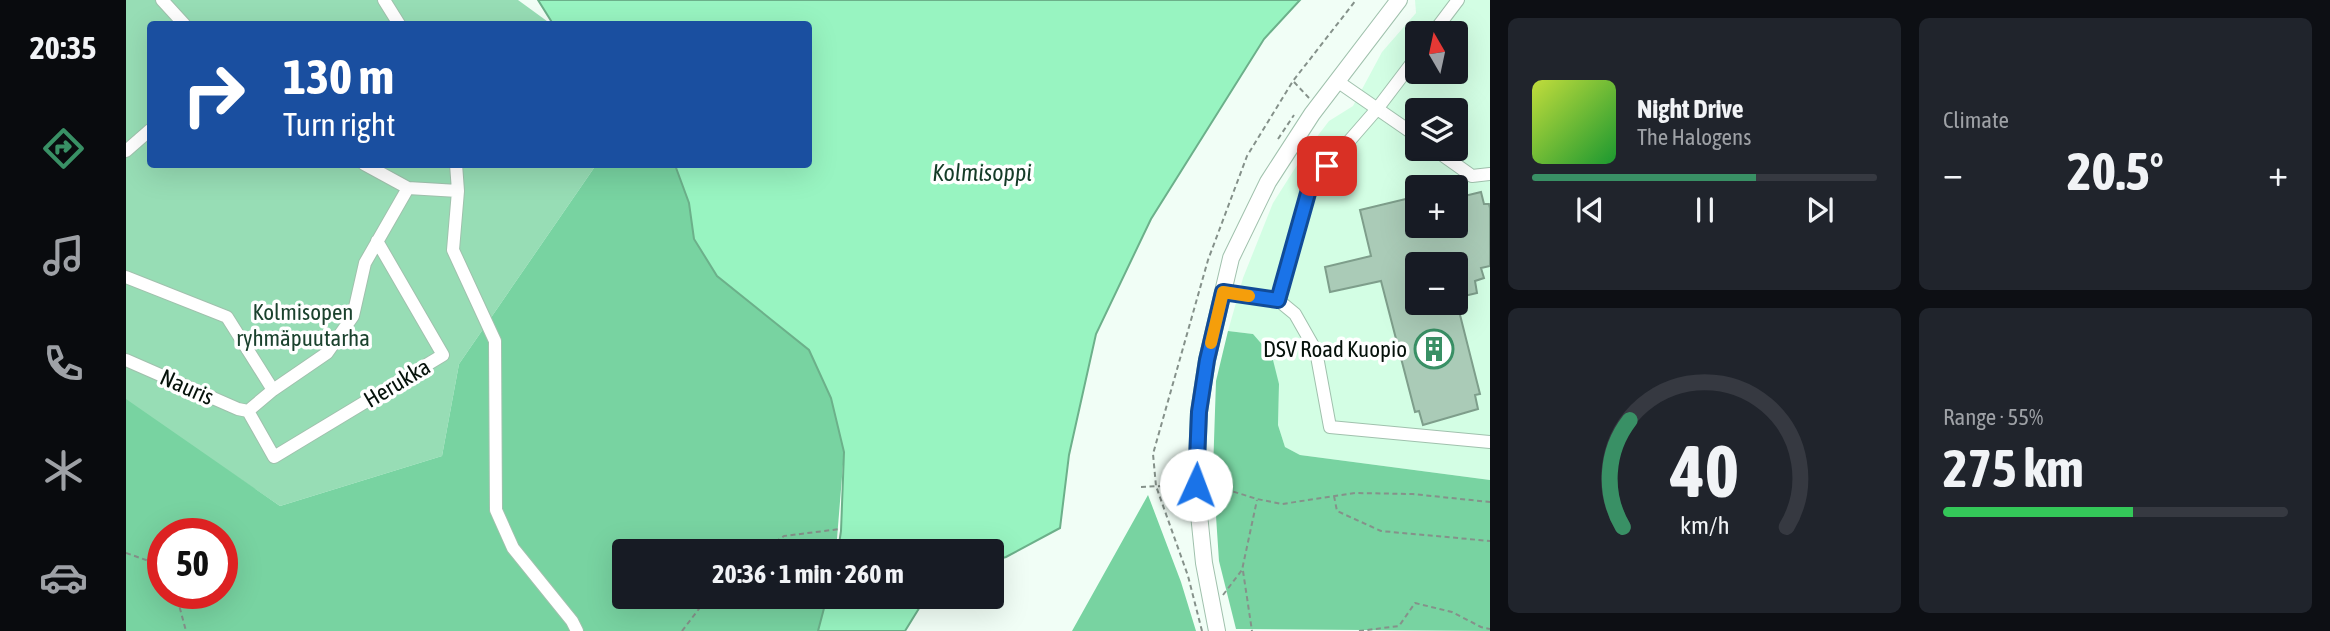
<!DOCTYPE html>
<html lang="en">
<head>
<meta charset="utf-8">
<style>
	body { margin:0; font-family:"Asap Condensed",sans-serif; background:#20242c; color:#f1f3f6; height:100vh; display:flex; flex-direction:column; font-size:26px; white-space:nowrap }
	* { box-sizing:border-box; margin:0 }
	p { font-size:23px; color:#9ea1a6 }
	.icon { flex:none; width:38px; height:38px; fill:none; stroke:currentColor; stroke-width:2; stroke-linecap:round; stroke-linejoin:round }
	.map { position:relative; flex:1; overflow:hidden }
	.panel { display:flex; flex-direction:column; gap:18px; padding:18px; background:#0d0f14; width:840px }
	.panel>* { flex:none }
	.hud { position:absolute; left:21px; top:21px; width:665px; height:147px; border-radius:7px; box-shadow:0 7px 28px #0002; background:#1a4fa0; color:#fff; overflow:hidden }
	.needle { width:46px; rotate:351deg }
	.fabs { position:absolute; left:1279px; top:21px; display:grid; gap:14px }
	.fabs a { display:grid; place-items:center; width:63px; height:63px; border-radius:7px; background:#171b24; box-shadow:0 7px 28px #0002; font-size:35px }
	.speed { position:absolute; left:21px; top:518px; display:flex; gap:14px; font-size:35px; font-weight:700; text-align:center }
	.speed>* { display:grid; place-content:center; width:91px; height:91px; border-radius:50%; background:#171b24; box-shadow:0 7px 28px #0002; line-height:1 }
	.speed .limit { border:10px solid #d22; background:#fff; color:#111 }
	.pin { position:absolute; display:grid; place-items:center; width:60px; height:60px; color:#fff; margin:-30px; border-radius:14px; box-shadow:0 4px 10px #0006 }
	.me { position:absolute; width:77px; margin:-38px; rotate:2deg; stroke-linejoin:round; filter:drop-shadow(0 0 5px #0008) }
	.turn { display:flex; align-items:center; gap:24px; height:147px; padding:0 21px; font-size:32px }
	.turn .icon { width:91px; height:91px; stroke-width:2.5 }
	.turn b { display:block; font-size:49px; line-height:60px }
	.big { font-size:52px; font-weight:700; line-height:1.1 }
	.panel .tile { flex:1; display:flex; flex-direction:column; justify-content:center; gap:10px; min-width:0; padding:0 24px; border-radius:10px; background:#20242c }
	.panel .dial { align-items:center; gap:0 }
	.dial svg { height:182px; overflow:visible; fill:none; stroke:#363941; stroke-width:7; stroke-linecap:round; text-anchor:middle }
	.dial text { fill:#f1f3f6; stroke:none }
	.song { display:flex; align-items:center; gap:21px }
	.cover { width:84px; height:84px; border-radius:10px; background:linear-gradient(135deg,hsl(70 70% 55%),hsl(130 70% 35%)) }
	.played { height:7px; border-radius:4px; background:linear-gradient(90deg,#399065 65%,#363941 65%) }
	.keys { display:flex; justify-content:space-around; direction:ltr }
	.heat { display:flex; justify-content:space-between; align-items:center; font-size:38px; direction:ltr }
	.charge { height:10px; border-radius:5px; background:linear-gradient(90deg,#34c759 55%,#363941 0) }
	.panel .tiles { flex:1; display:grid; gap:18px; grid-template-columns:repeat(2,1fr) }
	.trip { position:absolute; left:486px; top:539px; width:392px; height:70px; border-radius:7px; background:#171b24; box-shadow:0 7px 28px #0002; font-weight:700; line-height:70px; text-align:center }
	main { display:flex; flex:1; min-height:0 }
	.menu { display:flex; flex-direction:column; width:126px; justify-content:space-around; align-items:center; background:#090b0e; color:#9ea1a6 }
	.menu .icon { width:49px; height:49px }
	.menu .on { color:#399065 }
	.menu b { font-size:32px; color:#f1f3f6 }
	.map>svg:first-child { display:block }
	.built { fill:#d3fee4; fill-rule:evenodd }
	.green { fill:#97ddb5 }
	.forest { fill:#78d3a1; fill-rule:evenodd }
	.water { fill:#98f4c1; stroke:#6cb08a; stroke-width:2 }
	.building { fill:#aacbb7; stroke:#7e9e8b; stroke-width:2 }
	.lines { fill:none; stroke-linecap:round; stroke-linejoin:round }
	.minor-casing { stroke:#a0c1ad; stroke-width:14 }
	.major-casing { stroke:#a0c1ad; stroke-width:18 }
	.path { stroke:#85918a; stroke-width:2; stroke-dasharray:5 3.5; stroke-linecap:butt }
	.minor { stroke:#fff; stroke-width:12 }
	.major { stroke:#fff; stroke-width:16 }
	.route-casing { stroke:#114b97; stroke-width:18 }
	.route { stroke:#1a73e8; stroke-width:12 }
	.slow { stroke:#f59e0b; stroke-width:12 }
	.labels { text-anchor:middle; stroke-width:7; stroke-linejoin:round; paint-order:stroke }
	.park-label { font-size:23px; fill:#1b422e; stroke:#fff }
	.poi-label { font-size:23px; fill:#05110a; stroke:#fff; text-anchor:end }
	.street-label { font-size:23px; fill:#05110a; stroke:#fff }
	.water-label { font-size:24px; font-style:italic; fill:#153c28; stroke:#fff }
</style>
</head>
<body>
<main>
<nav class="menu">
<b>20:35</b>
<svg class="icon on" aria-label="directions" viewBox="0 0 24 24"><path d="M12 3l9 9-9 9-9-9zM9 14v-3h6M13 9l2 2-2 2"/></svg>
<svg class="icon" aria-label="music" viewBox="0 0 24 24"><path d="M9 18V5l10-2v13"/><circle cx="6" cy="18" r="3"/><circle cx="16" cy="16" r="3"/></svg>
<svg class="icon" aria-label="phone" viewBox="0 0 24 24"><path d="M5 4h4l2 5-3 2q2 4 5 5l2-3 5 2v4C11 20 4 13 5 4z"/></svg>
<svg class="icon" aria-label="climate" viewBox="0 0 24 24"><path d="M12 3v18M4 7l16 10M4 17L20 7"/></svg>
<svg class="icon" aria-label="car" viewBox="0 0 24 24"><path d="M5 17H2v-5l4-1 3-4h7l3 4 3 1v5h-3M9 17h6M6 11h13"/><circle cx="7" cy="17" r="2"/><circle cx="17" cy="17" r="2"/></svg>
</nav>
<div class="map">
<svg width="1364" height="631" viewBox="0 0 1364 631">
	<rect width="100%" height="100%" fill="#f1fef6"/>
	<path class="built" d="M1289,0H1364V480L1174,455L1159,447L1152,425L1153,384L1127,334L1102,331L1117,278L1147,203L1180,151L1203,121L1227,106L1256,52L1290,13ZM1292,33H1330V72H1292ZM1292,110H1330V149H1292ZM1292,187H1330V226H1292ZM1292,264H1330V303H1292Z"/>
	<path class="green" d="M0,0H392L425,24H24V164L470,165L333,364L316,456L154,506L0,401Z"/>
	<path class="forest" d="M470,165H549L563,203L568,239L591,276L684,350L705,398L718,452L710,551H499V597H701L692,631H0V399L154,506L316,456L333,364ZM37,534H96V593H37Z
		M1102,331L1127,334L1146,356L1153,384L1152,425L1159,447L1174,455L1364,480V631L1110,629L1093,561L1087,471L1090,381Z
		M1022,495L1055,582L1070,631H946Z"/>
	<path class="water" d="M412,0H1174L1138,39L1025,219L970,334L943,455L934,528L880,557L866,561V551H712L715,531L718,452L705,398L683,350L591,276L568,239L563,203L549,165L682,164V24H427Z
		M701,597H800L779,631H692Z"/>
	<path class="building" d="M1355,192L1358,204H1363L1364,208V266L1355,268L1358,278L1349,281L1351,293L1330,298V264H1292V303H1331L1354,394L1349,395L1352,409L1297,425L1293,411L1289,412L1255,281L1204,292L1199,267L1245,256L1234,210L1292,196V226H1330V198Z"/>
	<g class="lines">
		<defs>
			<path id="minor" d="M36,0L58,24
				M258,0L273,24
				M1307,33L1332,0
				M1211,81L1292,137
				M1308,149L1346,176L1364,174
				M0,151L24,130
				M238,164L282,188L332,191
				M330,164L332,191L327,250L369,341L370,510L387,548L446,621L451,631
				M0,277L101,317L147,390
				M1097,292L1152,300L1169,314L1190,351L1204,427L1364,442
				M1152,300L1184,186L1251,109L1292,55
				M0,360L112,409L122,411
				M122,411L148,457L317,355L251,241
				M122,411L147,390L201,353L227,316L239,263L282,188"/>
			<path id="major" d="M1091,631L1078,563L1070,485L1073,412L1081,360L1105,258L1142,182L1186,114L1273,0"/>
		</defs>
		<use href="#minor" class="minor-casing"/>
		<use href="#major" class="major-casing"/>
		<path class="path" d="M1168,82L1183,98
			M1152,139L1168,115
			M1083,484L1131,499L1156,504L1229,493L1287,494L1364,502
			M1015,487L1056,485
			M1208,496L1211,511L1255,531L1364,541
			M635,551L658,536L714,529
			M0,553L23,561L37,581
			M1117,571L1126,631
			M45,593L53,605L60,631
			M1097,595L1116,570L1131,500
			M556,631L582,597
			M1076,631L1062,576L1030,486L1027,454L1082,260L1121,156L1167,81L1230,0
			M1233,631L1273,626L1289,603L1326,612L1355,627L1364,629"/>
		<use href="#minor" class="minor"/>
		<use href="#major" class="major"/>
	</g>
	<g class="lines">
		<defs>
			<path id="route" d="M1070,485L1073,412L1081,360L1097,292L1152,300L1184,186L1201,166"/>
		</defs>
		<use href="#route" class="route-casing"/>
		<use href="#route" class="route"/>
		<path class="slow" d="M1085,343L1097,292L1123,296"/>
	</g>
	<defs>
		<symbol id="building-ring" viewBox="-11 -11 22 22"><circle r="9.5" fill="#fff" stroke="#399065" stroke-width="1.5"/><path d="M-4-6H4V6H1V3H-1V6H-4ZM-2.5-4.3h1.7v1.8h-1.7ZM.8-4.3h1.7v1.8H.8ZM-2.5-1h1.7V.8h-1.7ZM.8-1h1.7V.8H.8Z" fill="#399065"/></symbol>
	</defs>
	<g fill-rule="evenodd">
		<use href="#building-ring" x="1286" y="327" width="44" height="44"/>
	</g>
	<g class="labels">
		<g class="park-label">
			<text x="177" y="320">Kolmisopen<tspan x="177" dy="26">ryhmäpuutarha</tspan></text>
		</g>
		<g class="poi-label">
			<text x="1281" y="357">DSV Road Kuopio</text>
		</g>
		<g class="street-label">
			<text transform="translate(271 383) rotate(-31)" y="8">Herukka</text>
			<text transform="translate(61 387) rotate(24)" y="8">Nauris</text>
		</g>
		<g class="water-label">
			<text x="856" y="181">Kolmisoppi</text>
		</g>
	</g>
</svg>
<div class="fabs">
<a><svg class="needle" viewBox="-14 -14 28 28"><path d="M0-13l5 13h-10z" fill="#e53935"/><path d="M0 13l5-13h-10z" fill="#9ea1a6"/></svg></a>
<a><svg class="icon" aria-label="layers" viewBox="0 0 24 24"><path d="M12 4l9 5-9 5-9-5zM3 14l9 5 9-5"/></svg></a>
<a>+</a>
<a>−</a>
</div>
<div class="speed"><div class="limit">50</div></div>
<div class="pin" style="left:1201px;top:166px;background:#d93025"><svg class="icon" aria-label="arrive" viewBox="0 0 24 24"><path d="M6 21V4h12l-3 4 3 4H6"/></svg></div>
<svg class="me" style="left:1070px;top:485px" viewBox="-20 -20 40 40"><circle r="19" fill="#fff"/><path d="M0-13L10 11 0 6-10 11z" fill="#1a73e8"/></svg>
<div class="trip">20:36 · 1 min · 260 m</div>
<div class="hud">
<div class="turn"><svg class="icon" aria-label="right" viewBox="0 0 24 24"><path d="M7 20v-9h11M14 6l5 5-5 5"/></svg><div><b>130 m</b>Turn right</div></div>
</div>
</div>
<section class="panel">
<div class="tiles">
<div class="tile">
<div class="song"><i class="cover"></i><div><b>Night Drive</b><p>The Halogens</p></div></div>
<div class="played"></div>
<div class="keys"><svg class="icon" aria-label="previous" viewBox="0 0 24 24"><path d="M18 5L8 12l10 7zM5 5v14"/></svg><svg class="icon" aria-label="pause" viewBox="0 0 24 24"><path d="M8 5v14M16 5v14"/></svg><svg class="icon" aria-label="next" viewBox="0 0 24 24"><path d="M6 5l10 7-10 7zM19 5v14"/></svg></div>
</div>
<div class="tile"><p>Climate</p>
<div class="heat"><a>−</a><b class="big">20.5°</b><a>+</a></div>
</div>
<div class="tile dial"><svg viewBox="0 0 100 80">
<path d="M14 69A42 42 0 1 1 86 69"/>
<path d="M14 69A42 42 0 0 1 17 22" stroke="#399065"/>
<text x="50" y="56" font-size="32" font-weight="700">40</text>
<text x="50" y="72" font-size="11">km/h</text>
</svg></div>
<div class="tile"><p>Range · 55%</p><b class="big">275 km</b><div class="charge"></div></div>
</div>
</section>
</main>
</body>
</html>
